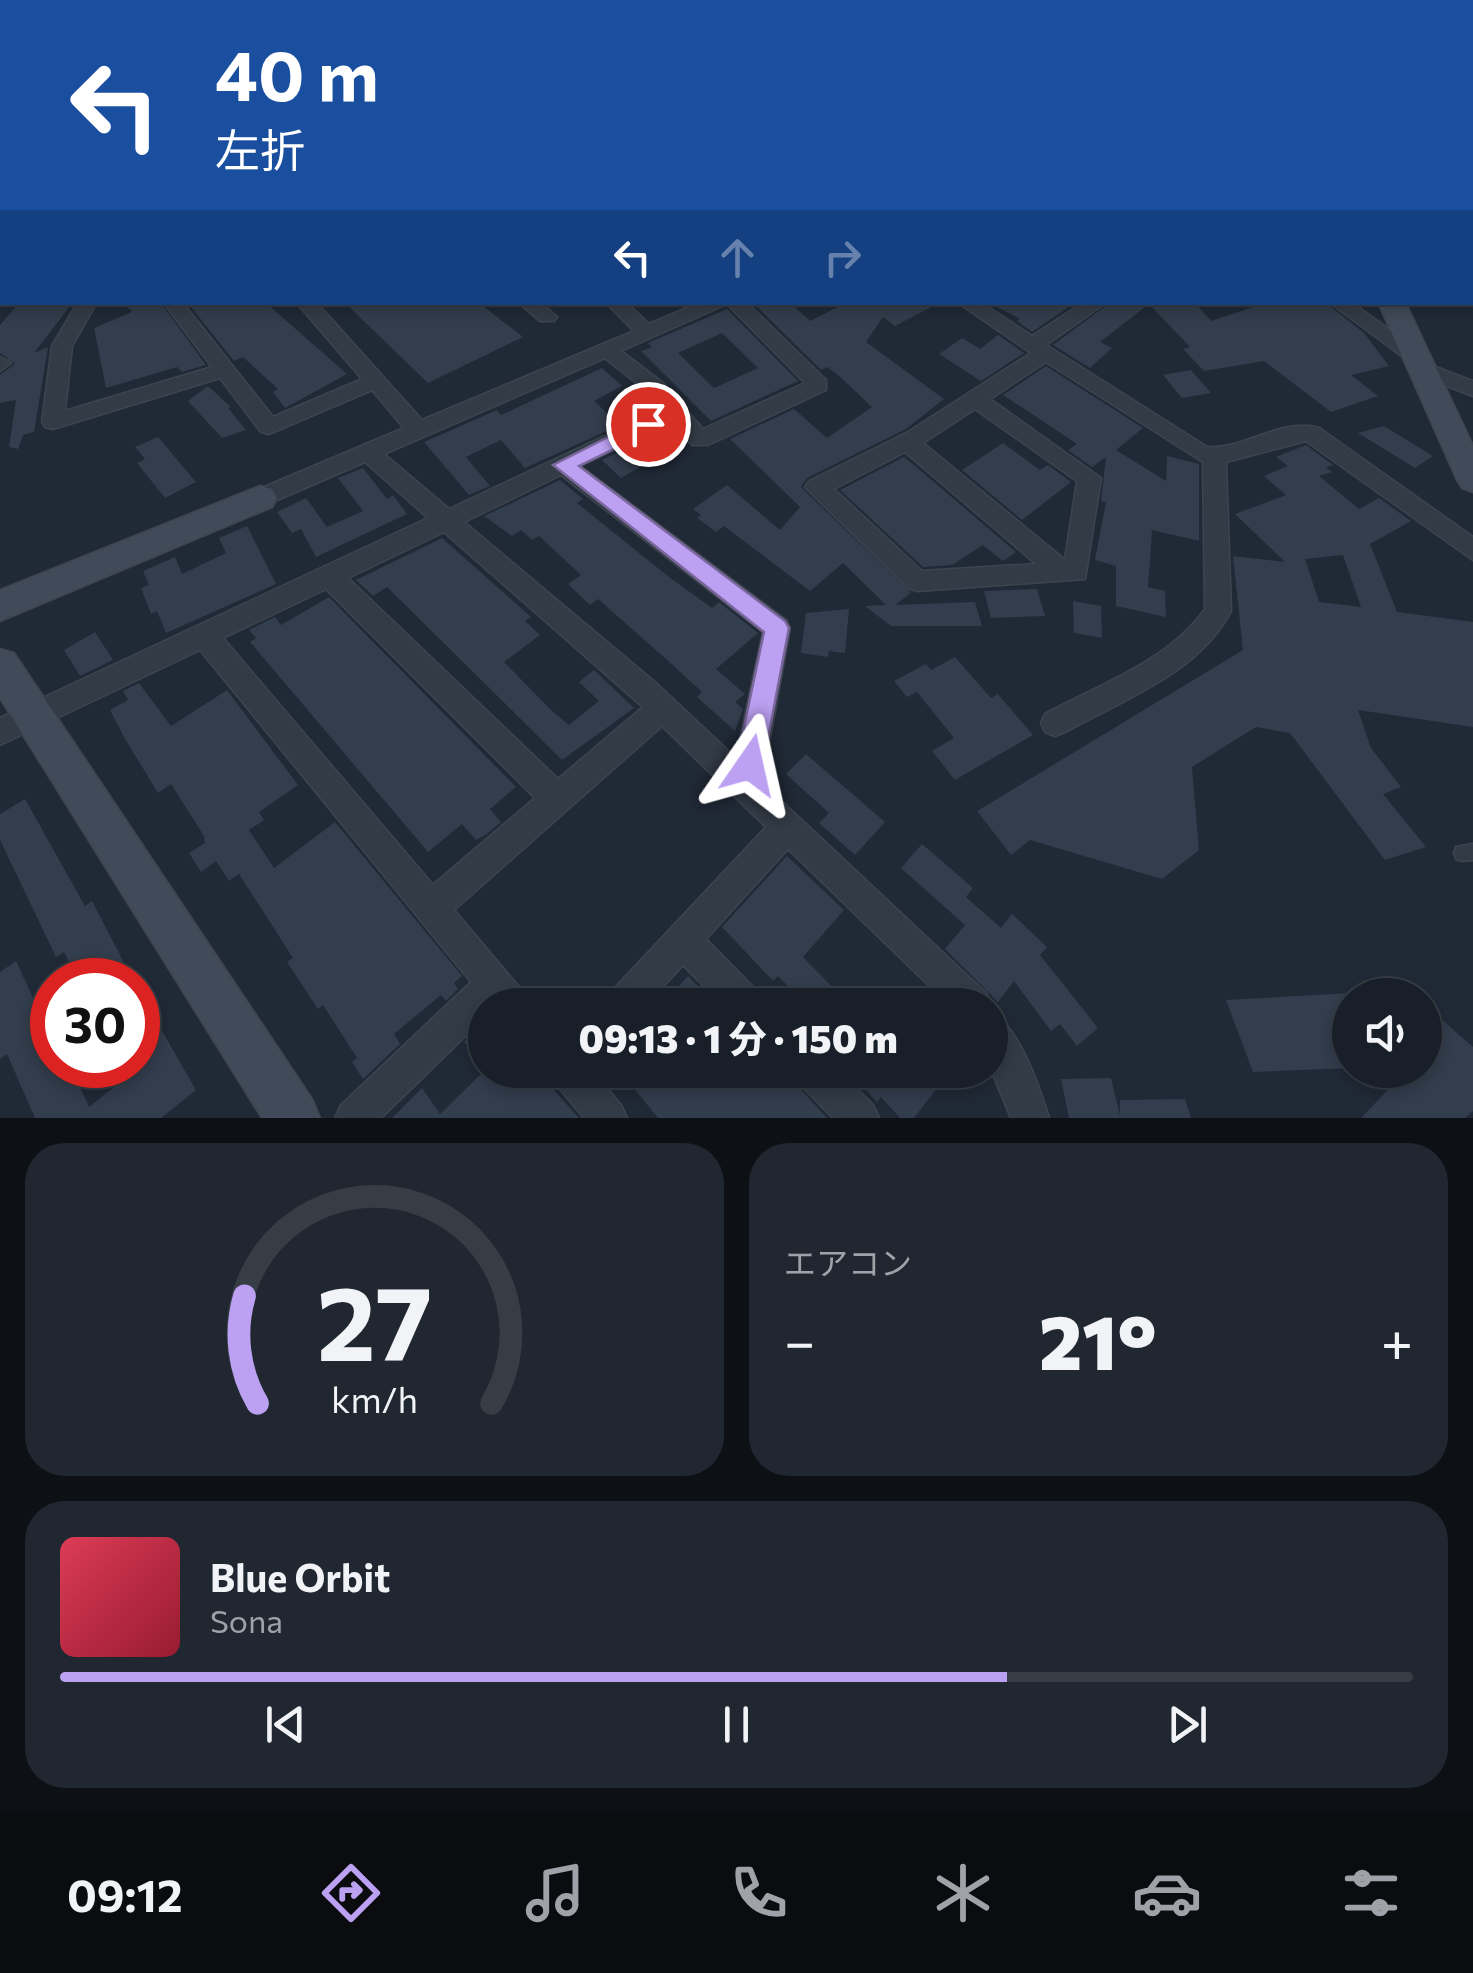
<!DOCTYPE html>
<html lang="ja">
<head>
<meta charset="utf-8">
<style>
	body { margin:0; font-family:Commissioner,"Noto Sans JP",sans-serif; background:#212730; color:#f1f3f6; height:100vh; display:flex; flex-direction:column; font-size:38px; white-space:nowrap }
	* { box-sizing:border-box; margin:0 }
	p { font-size:32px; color:#9fa2a8 }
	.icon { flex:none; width:55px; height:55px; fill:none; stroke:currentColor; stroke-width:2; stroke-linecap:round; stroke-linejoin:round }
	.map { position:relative; height:1118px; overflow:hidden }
	.side { display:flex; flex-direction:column; gap:25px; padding:25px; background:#0d1116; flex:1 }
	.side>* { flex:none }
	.banner { position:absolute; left:0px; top:0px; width:1475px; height:305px; box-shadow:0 5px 15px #0003,0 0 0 2px #363d45; background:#1a4fa0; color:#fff; overflow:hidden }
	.tools { position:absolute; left:1332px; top:978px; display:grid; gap:20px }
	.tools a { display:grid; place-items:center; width:110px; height:110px; border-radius:50%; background:#181f28; box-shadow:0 5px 15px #0003,0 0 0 2px #363d45; font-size:50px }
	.speed { position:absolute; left:30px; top:958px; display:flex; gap:20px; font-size:50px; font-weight:700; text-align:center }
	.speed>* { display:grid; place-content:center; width:130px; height:130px; border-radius:50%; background:#181f28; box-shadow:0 5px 15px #0003,0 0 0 2px #363d45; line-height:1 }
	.speed .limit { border:15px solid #d22; background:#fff; color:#111 }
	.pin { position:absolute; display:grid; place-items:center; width:85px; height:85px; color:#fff; margin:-42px; border:5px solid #fff; border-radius:50%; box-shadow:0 2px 10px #0007 }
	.me { position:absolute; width:110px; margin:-55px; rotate:11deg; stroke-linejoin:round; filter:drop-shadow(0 0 8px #0008) }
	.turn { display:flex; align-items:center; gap:35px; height:210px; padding:0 50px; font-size:45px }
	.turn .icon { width:130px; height:130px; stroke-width:2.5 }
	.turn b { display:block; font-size:70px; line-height:85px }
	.lanes { display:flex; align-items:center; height:95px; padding:0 50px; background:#0003; justify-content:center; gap:50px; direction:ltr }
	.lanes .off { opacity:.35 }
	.big { font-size:75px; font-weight:800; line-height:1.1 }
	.side .tile { flex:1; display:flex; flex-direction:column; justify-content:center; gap:15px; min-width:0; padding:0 35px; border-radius:40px; background:#212730 }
	.side .dial { align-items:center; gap:0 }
	.dial svg { height:260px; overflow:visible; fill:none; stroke:#363d45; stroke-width:7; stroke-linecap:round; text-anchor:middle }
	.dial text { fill:#f1f3f6; stroke:none }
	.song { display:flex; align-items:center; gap:30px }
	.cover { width:120px; height:120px; border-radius:15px; background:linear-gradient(135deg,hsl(350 70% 55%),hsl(350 70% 35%)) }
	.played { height:10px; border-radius:5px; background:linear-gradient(90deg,#bca0f2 70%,#363d45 70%) }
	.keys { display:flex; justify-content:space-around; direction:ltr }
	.heat { display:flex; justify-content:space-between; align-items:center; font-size:55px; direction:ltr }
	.side .tiles { flex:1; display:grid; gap:25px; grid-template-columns:1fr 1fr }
	.tile:last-child { grid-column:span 2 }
	.trip { position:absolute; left:468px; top:988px; width:540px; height:100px; border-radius:50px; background:#181f28; box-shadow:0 5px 15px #0003,0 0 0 2px #363d45; font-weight:800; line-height:100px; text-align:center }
	.tab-bar { display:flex; height:160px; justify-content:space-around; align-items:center; background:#0a0c10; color:#9fa2a8 }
	.tab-bar .icon { width:70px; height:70px }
	.tab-bar .current { color:#bca0f2 }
	.tab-bar b { font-size:45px; color:#f1f3f6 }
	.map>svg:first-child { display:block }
	.building { fill:#323d4d; fill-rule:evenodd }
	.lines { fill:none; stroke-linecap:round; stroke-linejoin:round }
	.lane-casing { stroke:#3d4450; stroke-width:3 }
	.street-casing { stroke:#3d4450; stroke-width:3 }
	.secondary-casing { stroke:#3d4450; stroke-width:3 }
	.lane { fill:#333b46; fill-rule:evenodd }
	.street { fill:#333b46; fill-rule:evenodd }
	.secondary { fill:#414a59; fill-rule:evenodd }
	.route { fill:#bca0f2; stroke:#7a689d; stroke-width:2.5 }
</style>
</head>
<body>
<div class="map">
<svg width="1473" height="1118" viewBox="0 0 1473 1118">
	<rect width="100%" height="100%" fill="#202936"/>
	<path class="building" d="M20,302H73L34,353L48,347L34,432L23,435L18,449L9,447L16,400L0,403V375L15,364L0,353V325Z
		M123,302H160L206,365L182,372L177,367L106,388L94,328L132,312Z
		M187,302H265L347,374L285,408L273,392L278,389L243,357L234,361Z
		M344,302H461L467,307L478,302L523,337L428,383Z
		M752,302H789L810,321L848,302H941L895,326L883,317L866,342L944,399L906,429L807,478L801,487L911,593L895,605L975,602L982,626H891L865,606L886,605L843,563L810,591L724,526L716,532L697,518L701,515L693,509L727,485L780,530L800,507L730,439L794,409L827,438L872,407L838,375L827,367L821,370Z
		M988,302H1076L1032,332L1017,321L1020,319Z
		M1111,302H1194L1211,321L1269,302H1325L1364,333L1389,366L1351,375L1378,396L1331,412L1264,361L1204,371L1183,349L1190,347L1149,304L1100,342L1112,348L1090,368L1053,345Z
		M727,309L798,381L711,421L641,351L652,347L648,343ZM722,333L758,368L714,388L678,353Z
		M998,335L1024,353L981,381L939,354L962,338L980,349Z
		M1046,366L1143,428L1116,450L1166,481L1167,456L1199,464V541L1152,530L1148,587L1165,591L1166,617L1116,606V566L1095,560L1106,502L1101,501L1106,457L1092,467L1068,450L1077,444L1003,395Z
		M602,368L622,386L594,401L620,425L525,468L501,440L466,457L490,486L469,495L424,442L497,410L501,415Z
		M1191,370L1211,393L1182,398L1163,375Z
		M208,386L231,407L228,408L246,430L222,438L188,401Z
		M1384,426L1433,456L1415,468L1358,433Z
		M665,433L684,449L664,460L646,444Z
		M158,437L196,482L165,498L137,463L145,459L135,447Z
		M639,442L655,458L621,478L602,460Z
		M1003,443L1040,470L1048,465L1071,482L1022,520L962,470Z
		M1306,445L1333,465L1326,467L1332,472L1319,476L1359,509L1379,498L1411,521L1370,544L1397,612L1473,622V727L1358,710L1371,748L1401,787L1383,794L1426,847L1385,860L1290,733L1256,727L1192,767L1199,850L1162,879L1030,840L1011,855L977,811L1243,650L1233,556L1285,562L1235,514L1286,495L1264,476L1288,466L1276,457ZM1343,555L1361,607L1319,602L1305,559Z
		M904,457L927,476L1016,552L1003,561L983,545L952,565L923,567L840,490Z
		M363,468L387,499L393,495L407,514L316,557L301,529L292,533L277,512L306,498L327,527L363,511L338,478Z
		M560,480L583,499L577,503L669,577L712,608L719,602L758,633L716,669L745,694L735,702L743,709L735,731L697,697L702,692L666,659L598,599L590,605L568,584L581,575L539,536L532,540L521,530L512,536L484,516Z
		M247,526L276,584L166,633L157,611L151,614L141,588L149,585L143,571L175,557L182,574L226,553L219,538Z
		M442,538L531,617L525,621L540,635L504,662L550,709L569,725L599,701L579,682L594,670L634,708L562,760L387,587L373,596L356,580Z
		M1037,589L1045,616L991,618L984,591Z
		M329,597L516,787L490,809L501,822L487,834L476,840L462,824L428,852L250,642L256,638L249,630L275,617L281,625Z
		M1073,601L1101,606L1102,638L1074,633Z
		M849,609L845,653L829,651L828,657L801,653L806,613Z
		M95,632L113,660L80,676L64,650Z
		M955,657L991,698L998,694L1033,735L955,780L932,751L954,738L917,692L907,697L894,681L926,664L931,670Z
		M139,683L171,726L227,690L298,785L259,812L264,820L249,830L274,868L335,822L462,976L454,983L458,989L446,1001L441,995L394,1034L400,1044L363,1079L352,1062L357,1058L323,1005L318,1009L287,962L293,958L239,874L229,881L216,861L201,872L189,853L205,843L204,836L171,784L158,793L125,739L110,710L128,700L123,691Z
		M806,754L885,822L855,855L819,823L829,813L786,774Z
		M25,799L85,906L92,901L133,980H78L64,952L56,957L0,840V814Z
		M922,844L973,888L966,897L1001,928L1012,914L1047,947L1040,955L1098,1028L1077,1046L1060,1024L1051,1031L1014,981L998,1002L945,949L965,925L901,868Z
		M787,856L844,910L803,957L850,1005H806L778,976L773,981L722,927Z
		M16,961L52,1039V1065H70L89,1107L138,1068V989L196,1090L161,1118H35L7,1054L0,1059V972Z
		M688,976L717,1005H661Z
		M1350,993V1068L1253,1072L1226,1000Z
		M1425,1005L1473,1047V1111L1465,1118H1361L1407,1070H1425Z
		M485,1022V1069L464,1042Z
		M485,1070H536L579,1118H392L422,1088L440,1114Z
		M619,1070H783L827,1118H658Z
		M847,1070H926L940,1084L914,1118H900L881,1097L877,1102Z
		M1111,1078L1120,1115V1100L1185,1099L1191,1118H1069L1061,1079Z"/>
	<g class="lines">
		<defs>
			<path id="lane" d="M1465,0H1473V3L1466,1Z
				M1473,844V860L1462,861L1456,859L1454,853L1456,847Z"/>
			<path id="street" d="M0,0H17L18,2L0,6Z
				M505,0H521L522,2H507Z
				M596,0H612L613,2H598Z
				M912,0H933L934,2H914Z
				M1163,0H1181L1182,2H1165Z
				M1425,0H1445L1446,2H1427Z
				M1472,8H1473V16H1472Z
				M1472,100H1473V108H1472Z
				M1472,141H1473V151H1472Z
				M0,143L2,144V156L0,155Z
				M1472,186H1473V197H1472Z
				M2,191V201L0,202V192Z
				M1472,228H1473V239H1472Z
				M0,251H2V261H0Z
				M2,280V294L0,295V281Z
				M1472,289H1473V301H1472Z
				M78,302H97L72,346L65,411L212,367L163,302H182L273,417L362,379L296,302H316L422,420L634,331L605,302H626L649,324L701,302H746L826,380V390L708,445H692L672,422L580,466L786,620L790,628L765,765L757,778L986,993L992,1005L990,1009V1005H949L788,849L706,939L759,993L765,1005H722L683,965L646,1005H604L610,993L766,827L662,726L454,910L524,993L530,1005H485V1017L381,1118H335L341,1105L471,982L200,650L0,745V718L428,518L365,462L268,504H252L248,498L252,492L404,428L372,390L269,434L261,432L220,378L53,429L45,427L42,422L52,346ZM727,304L805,383L703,429L663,383L621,351ZM605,358L649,393L662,409L449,509L384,454ZM561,475L763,632L736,758L657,684L464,522ZM444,532L643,707L558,779L348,578ZM326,589L535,798L433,885L223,638Z
				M518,302H540L557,317L554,321H540Z
				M957,302H980L1032,336L1084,302H1107L1046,345L1207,447C1245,450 1280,417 1319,428L1473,537V560L1306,441L1226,462L1231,611C1199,673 1123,700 1065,732L1055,736L1045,732L1041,723L1045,714C1099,685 1168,661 1205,609L1203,462L1046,362L990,399L1101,478L1085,579L917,591L908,588L805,487L809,481L908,432L1031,353ZM975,409L1077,481L1065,560L923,443ZM905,452L1036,564L922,571L834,489Z
				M1329,302H1351L1423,354L1413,360L1406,359Z
				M0,357L11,363L0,371Z
				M1420,361L1473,381V396L1413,373L1410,368Z
				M990,1012C1018,1024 1040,1089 1049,1118H1011L990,1067Z
				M550,1070H592L621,1105L627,1118H584L555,1083Z
				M794,1070H838L873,1105L879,1118H833L799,1083Z"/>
			<path id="secondary" d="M1241,0H1257L1258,2H1242Z
				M1378,302H1405L1473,446V492L1462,488L1457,480Z
				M260,486L272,489L277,498L272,507L0,621V590Z
				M0,649L14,653L312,1099L320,1118H262L0,698Z"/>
		</defs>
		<use href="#lane" class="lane-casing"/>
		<use href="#street" class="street-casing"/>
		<use href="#secondary" class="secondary-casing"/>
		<use href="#lane" class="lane"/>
		<use href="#street" class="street"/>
		<use href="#secondary" class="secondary"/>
	</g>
	<path class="route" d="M648,417L657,424L655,429L579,466L785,621L789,628L763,765L759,774L750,778L740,774L736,765L764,632L553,465Z"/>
</svg>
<div class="tools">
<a><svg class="icon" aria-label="sound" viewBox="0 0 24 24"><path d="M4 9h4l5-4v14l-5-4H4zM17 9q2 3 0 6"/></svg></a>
</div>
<div class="speed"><div class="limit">30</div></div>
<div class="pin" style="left:648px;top:424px;background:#d93025"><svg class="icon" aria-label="arrive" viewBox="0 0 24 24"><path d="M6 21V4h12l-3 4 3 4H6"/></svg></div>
<svg class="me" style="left:750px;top:765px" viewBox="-20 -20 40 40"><path d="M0-17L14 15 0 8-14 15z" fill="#bca0f2" stroke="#fff" stroke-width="4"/></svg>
<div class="trip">09:13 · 1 分 · 150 m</div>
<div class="banner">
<div class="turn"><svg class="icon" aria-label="left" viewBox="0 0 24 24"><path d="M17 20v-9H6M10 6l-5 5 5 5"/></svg><div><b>40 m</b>左折</div></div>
<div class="lanes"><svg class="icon" aria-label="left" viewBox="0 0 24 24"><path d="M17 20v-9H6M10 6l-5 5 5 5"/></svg><svg class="icon off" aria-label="ahead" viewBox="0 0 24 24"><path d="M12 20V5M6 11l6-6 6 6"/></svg><svg class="icon off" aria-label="right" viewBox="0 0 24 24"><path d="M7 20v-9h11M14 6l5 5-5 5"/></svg></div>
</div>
</div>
<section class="side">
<div class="tiles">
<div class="tile dial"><svg viewBox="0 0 100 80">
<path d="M14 69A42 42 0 1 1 86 69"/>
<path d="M14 69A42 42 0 0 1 10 36" stroke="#bca0f2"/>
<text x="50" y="56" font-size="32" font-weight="700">27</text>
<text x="50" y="72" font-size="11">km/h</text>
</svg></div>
<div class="tile"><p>エアコン</p>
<div class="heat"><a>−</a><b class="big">21°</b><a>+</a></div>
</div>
<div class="tile">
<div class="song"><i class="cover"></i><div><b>Blue Orbit</b><p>Sona</p></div></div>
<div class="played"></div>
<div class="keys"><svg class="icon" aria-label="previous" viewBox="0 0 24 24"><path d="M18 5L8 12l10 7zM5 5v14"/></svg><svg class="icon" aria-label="pause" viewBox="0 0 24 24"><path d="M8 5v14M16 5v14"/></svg><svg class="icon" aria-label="next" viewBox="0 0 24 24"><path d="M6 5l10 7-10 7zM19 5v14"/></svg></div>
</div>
</div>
</section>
<nav class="tab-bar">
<b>09:12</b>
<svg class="icon current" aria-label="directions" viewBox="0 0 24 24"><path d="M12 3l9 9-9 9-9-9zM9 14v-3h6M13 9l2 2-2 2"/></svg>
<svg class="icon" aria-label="music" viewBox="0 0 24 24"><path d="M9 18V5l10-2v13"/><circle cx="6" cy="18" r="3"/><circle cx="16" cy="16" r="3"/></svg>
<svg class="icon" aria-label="phone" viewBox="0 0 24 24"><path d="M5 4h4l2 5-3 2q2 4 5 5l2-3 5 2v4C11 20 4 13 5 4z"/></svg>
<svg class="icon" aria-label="climate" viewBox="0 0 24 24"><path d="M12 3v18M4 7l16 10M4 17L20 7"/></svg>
<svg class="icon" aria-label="car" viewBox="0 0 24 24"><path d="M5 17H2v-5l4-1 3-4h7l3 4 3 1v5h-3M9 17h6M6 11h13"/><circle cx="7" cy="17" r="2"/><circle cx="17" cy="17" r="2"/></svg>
<svg class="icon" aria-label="filters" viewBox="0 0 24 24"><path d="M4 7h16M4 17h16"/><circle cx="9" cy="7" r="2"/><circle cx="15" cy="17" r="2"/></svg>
</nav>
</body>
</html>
